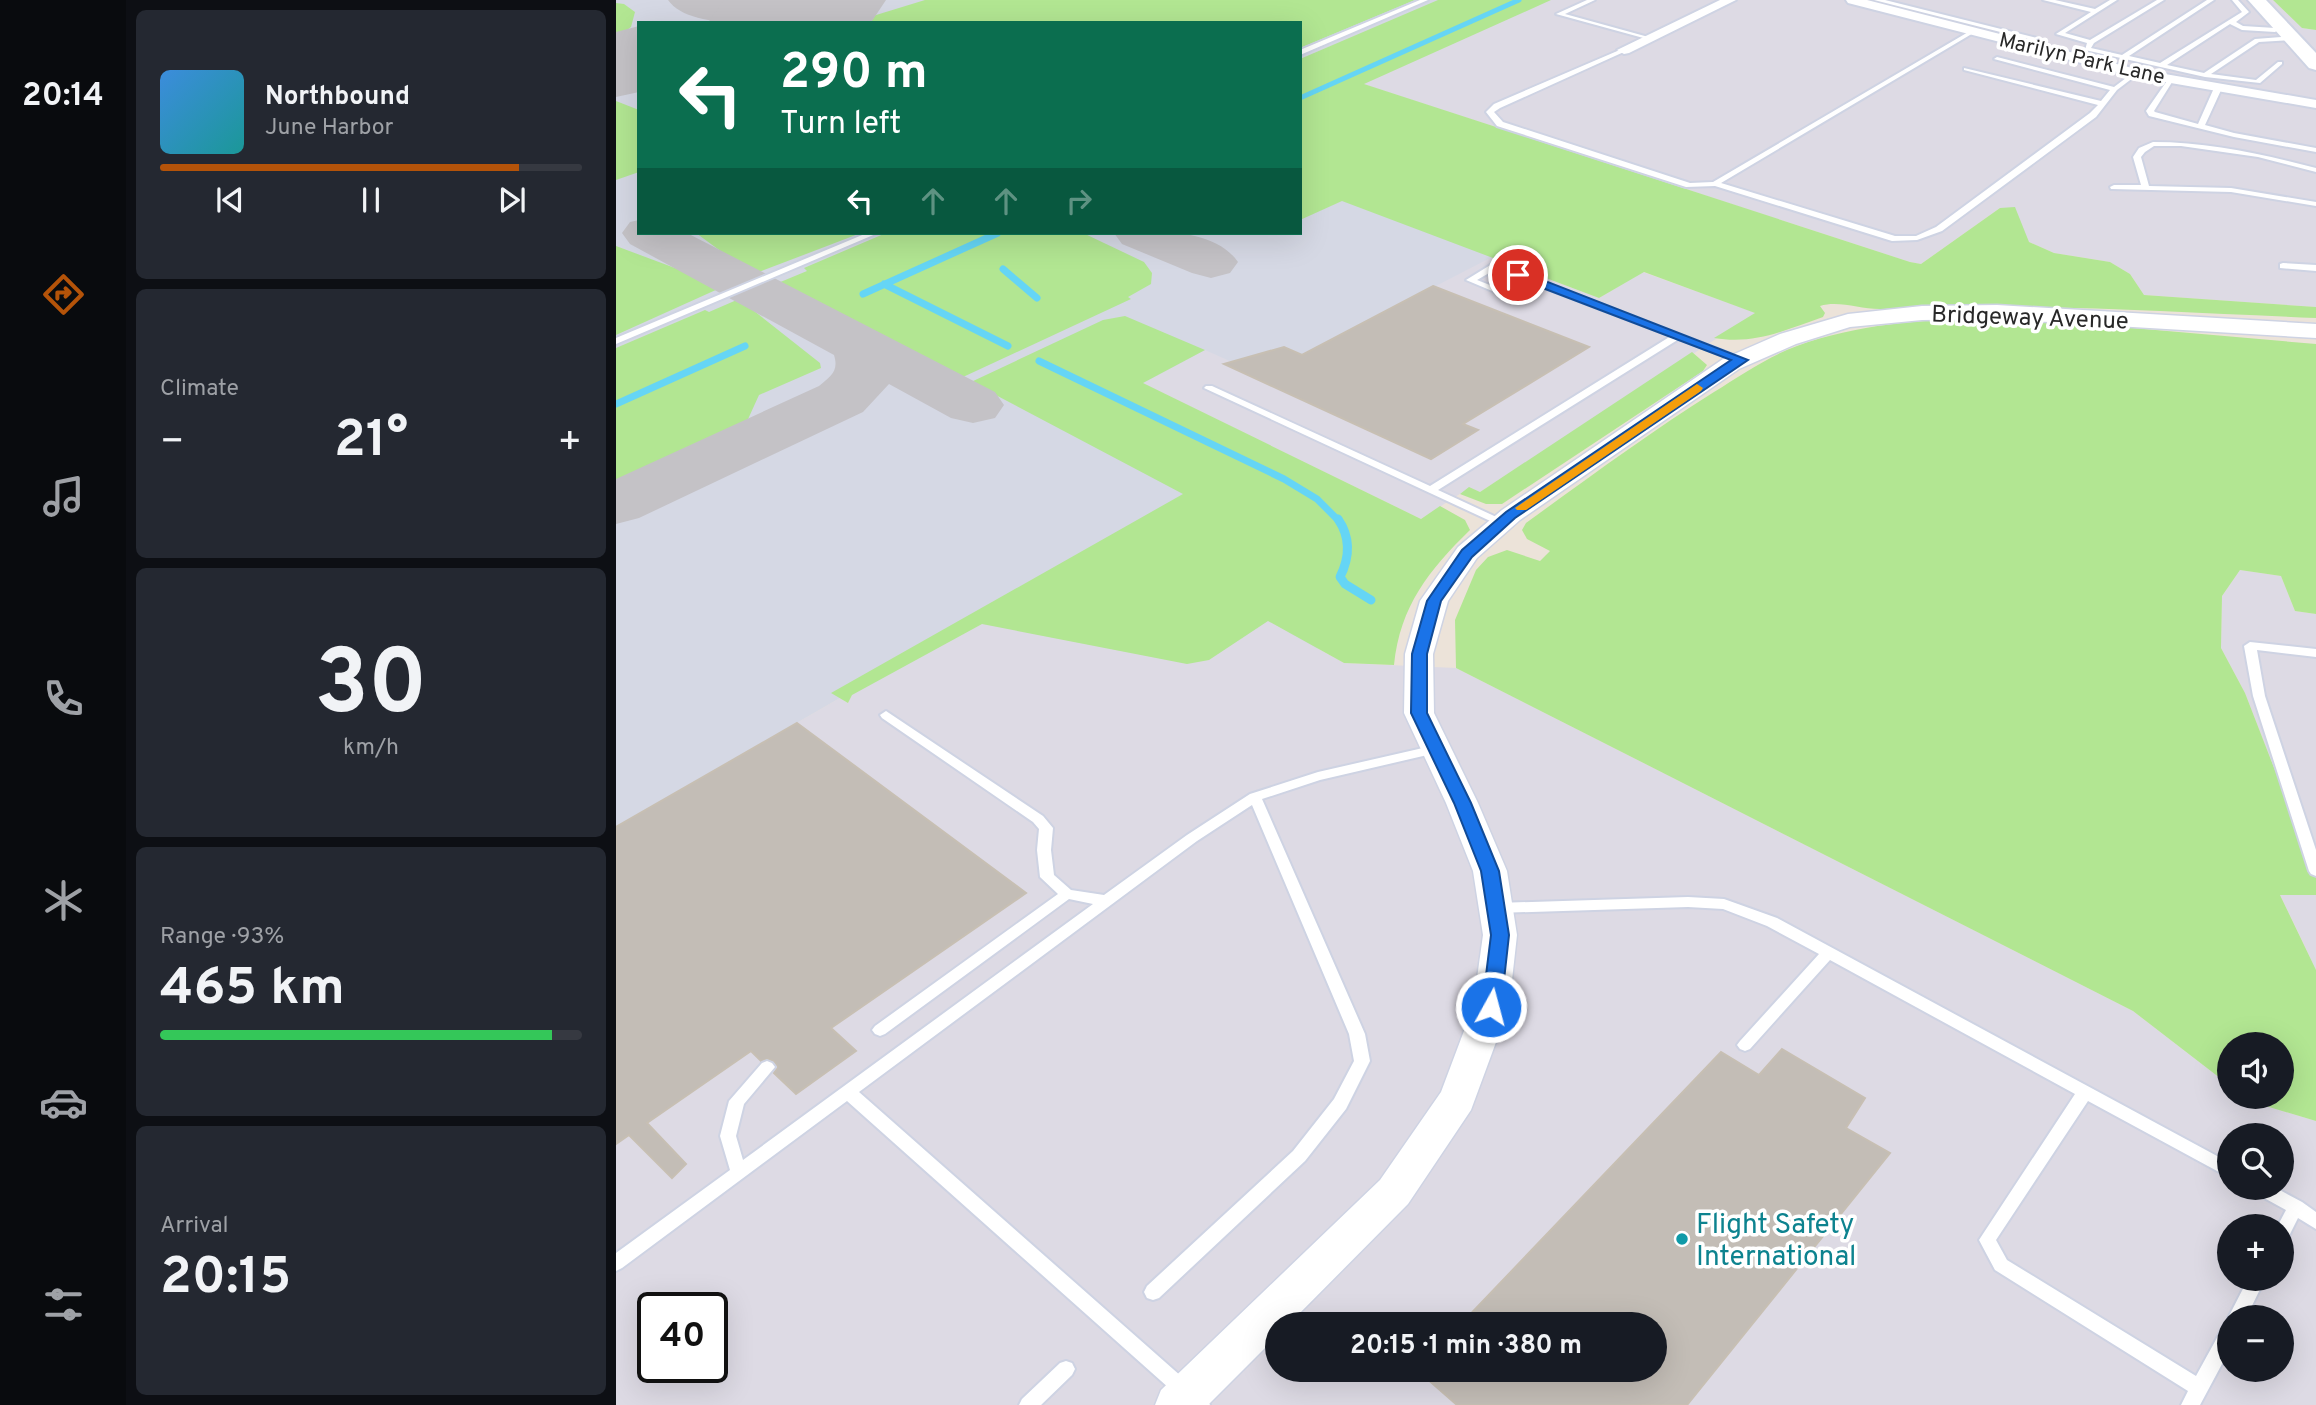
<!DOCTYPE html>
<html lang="en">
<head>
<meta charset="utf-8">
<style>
	body { margin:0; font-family:Overpass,sans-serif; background:#242831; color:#f1f3f6; height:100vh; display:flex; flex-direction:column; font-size:26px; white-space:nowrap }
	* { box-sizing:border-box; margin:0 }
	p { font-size:23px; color:#9ea1a6 }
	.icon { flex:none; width:38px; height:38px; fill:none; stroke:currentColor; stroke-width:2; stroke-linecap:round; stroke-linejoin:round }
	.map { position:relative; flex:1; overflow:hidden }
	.drawer { display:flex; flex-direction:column; gap:10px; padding:10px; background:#0d0f14; width:490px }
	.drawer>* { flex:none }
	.banner { position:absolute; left:21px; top:21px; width:665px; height:214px; border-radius:0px; box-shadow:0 7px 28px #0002; background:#0b6e4f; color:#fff; overflow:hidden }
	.buttons { position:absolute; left:1601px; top:1032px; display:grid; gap:14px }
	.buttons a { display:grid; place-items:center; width:77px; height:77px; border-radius:50%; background:#171b24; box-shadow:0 7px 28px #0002; font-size:35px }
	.speed { position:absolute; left:21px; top:1292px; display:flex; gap:14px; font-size:35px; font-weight:700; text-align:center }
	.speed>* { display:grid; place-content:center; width:91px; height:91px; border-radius:50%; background:#171b24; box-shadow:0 7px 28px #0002; line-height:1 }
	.speed .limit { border:4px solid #111; border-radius:10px; background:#fff; color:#111 }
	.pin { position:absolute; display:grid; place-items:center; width:60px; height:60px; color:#fff; margin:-30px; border:4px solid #fff; border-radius:50%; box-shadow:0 2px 7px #0007 }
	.me { position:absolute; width:77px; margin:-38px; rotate:7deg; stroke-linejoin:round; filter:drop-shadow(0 0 5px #0008) }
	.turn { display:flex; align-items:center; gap:24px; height:147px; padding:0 28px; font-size:32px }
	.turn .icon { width:91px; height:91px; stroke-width:2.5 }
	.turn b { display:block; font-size:49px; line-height:60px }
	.lanes { display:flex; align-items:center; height:66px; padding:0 28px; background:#0003; justify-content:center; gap:35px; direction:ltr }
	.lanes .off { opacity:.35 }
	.big { font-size:52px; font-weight:700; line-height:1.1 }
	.drawer .widget { flex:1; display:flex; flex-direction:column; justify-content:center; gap:10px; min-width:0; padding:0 24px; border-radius:10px; background:#242831 }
	.drawer .dial { align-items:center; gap:0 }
	.dial b { font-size:91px; line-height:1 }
	.song { display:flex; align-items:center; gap:21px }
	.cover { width:84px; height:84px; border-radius:10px; background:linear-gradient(135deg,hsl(210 70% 55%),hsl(180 70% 35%)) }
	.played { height:7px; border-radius:4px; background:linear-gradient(90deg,#b45309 85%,#363941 85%) }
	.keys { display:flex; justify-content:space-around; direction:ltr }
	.heat { display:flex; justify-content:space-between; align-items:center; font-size:38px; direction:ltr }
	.charge { height:10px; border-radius:5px; background:linear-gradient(90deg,#34c759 93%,#363941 0) }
	.trip { position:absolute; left:649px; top:1312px; width:402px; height:70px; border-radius:35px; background:#171b24; box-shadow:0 7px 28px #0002; font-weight:700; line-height:70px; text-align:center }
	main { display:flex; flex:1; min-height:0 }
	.tab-bar { display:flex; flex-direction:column; width:126px; justify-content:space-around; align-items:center; background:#090b0e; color:#9ea1a6 }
	.tab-bar .icon { width:49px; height:49px }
	.tab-bar .selected { color:#b45309 }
	.tab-bar b { font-size:32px; color:#f1f3f6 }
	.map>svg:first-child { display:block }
	.industrial { fill:#dddae4; fill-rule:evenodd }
	.airport { fill:#d5d8e4 }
	.green { fill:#b2e692 }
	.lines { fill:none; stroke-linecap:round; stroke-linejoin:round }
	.stream-far2 { stroke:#65d5f5; stroke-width:5 }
	.stream-far1 { stroke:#65d5f5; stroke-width:7 }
	.stream { stroke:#65d5f5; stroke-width:9 }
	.taxiway { fill:#c4c2c6; fill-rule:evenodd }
	.runway { fill:#c4c2c6; fill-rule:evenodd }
	.building { fill:#c3bdb6; stroke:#c7bfb3; stroke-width:2 }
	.service-casing { stroke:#ced3e3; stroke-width:4 }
	.minor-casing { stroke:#ced3e3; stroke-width:4 }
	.tertiary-casing { stroke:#ced3e3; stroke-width:3 }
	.secondary-casing { stroke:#ced3e3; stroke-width:4 }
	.service { fill:#fff; fill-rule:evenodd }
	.minor { fill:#fff; fill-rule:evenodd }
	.tertiary { fill:#fff; fill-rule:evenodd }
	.secondary { fill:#fff; fill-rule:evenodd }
	.route { fill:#1a73e8; stroke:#114b97; stroke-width:2 }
	.slow { fill:#f59e0b }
	.culture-dot { fill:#0f9aa8; stroke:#fff; stroke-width:2.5 }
	.labels { text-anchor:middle; stroke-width:7; stroke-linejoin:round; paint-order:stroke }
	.far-street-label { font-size:21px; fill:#282828; stroke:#fff }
	.street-label { font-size:24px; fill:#282828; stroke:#fff }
	.near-culture-label { font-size:28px; fill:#0d838f; stroke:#fff; text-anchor:start }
</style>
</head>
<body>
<main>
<nav class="tab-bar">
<b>20:14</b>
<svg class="icon selected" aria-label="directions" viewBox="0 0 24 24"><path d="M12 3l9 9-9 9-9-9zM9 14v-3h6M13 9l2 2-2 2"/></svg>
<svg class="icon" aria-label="music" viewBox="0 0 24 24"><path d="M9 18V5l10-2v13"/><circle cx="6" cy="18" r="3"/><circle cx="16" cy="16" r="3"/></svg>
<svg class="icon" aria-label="phone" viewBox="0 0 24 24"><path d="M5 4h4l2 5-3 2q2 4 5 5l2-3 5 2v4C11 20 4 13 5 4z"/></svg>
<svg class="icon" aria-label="climate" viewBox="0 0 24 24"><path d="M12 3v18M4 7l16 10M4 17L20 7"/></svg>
<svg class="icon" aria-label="car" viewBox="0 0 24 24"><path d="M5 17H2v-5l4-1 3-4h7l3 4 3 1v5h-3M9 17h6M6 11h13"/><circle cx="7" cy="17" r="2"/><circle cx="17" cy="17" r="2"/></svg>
<svg class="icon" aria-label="filters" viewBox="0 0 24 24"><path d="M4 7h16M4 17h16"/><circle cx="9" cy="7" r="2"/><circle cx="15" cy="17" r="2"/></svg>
</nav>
<section class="drawer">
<div class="widget">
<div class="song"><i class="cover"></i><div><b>Northbound</b><p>June Harbor</p></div></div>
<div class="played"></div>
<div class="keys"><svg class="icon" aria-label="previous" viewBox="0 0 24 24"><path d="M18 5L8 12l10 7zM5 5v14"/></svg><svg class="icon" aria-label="pause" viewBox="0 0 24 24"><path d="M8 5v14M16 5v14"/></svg><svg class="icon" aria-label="next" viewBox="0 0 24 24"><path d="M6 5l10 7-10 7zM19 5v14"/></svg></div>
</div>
<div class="widget"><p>Climate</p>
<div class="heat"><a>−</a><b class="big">21°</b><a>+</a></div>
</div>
<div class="widget dial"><b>30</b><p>km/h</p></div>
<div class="widget"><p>Range · 93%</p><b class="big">465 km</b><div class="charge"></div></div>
<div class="widget"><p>Arrival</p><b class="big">20:15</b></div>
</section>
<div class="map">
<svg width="1700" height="1405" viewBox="0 0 1700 1405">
	<rect width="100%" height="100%" fill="#ece3d9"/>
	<path class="industrial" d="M935,0H1657L1686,28L1700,30V307L1528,295L1514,274L1494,262L1438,253L1413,242L1384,208L1305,264L1294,262L747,84Z
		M726,201L983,298L1027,272L1140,313L864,492L853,488L805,519L526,383L588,350L684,233Z
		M1624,570L1665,576L1679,611L1700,614V876L1629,693L1605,648L1606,596Z
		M652,621L728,663L840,668L1517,1011L1613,1085L1614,1097H1635L1653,1107L1700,1121V1405H0V827L224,698L232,703L235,695L366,624L571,664L593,660ZM1614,1136H1666V1188H1614ZM1614,1227H1666V1279H1614ZM37,1307H96V1367H37ZM1614,1318H1666V1370H1614ZM662,1325H1040V1370H662Z
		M1664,895H1700V970L1682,932Z"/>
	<path class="airport" d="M0,0H935L684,112V23H23V233H684V122L876,257L686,355L643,374L589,350L527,383L702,649L652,621L593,660L571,664L366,624L235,695L224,698L0,827Z"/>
	<path class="green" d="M309,0H799L684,48V23H234Z
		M822,0H935L748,84L1294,262L1305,264L1384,208L1399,207L1413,242L1438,253L1494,262L1514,274L1528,295L1700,307V318C1556,312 1411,302 1267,309C1245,310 1224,300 1204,306L1209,313L1207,317C1169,330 1139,345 1098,338L1139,313L1028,272L983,298L726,201L684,220V59Z
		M1657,0H1700V30L1686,28Z
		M0,3L8,4L19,12L15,27L0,38Z
		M0,101L23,110V172L0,180Z
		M80,233H245L143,272L114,258Z
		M270,233H467L528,262L536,273L535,284L512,297L515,299L347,377L162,283L191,271L188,268Z
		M0,246L67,271L102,289L0,335Z
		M123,299L204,363L205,368L143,395L128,428L0,486V348L89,310L93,312Z
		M509,316L589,350L527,383L805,519L824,506L849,520L854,530C813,570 784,606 778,665L728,663L652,621L593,660L571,664L366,624L236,695L232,703L215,693L567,494L355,382L487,320Z
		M1369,318L1459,323L1700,344V614L1679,611L1665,576L1624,570L1606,596L1605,648L1629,693L1700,876V895H1664L1700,970V1121L1653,1107L1635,1097H1666V1045H1614L1613,1085L1517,1011L840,668L839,620L860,570L872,557L891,550L924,561L934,551L911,539L906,530L910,523C972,478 1033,433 1098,392C1124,376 1151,357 1181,346C1241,324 1305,320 1369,318Z
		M1076,352L1091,365L1087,371L886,504H870L844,494L853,487L864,492Z"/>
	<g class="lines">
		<path class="stream-far2" d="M684,98L903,0"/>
		<path class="stream-far1" d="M387,269L421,298
			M268,284L392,346
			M247,294L382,233
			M423,361L668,479L701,499L723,521
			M0,404L129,346"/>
		<path class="stream" d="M722,519C735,538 734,557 724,577L729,584L755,600"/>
		<path class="taxiway" d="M52,0H231L233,2L227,10C189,20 78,37 52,0Z
			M23,44V86L11,89L0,86V55L8,48Z
			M23,220V233H71L379,392L388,405L379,418L357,423L335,418L273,384L247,412L23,518L0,524V479L203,386C215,376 223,371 218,355L14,244L6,233L14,222Z
			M498,233C536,231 598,227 622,262L614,273L595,278L576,273L506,244Z"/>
		<path class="runway" d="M112,0H270L256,21L250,23H92L107,1Z
			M23,26V92L0,97V32Z"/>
	</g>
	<path class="building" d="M817,286L973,347L847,424L862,430L815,459L608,364L668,347L686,355Z
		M181,723L410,893L215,1028L240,1051L180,1094L158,1073L162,1067L158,1061L152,1059L145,1061L135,1051L31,1123L70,1164L56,1178L13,1135L0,1144V827Z
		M1166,1049L1249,1098L1230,1128L1274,1153L1071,1405H841L801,1370H1040V1325H844L1105,1052L1143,1075Z"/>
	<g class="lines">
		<defs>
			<path id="service" d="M804,0H812L684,55V50Z
				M971,0H979L949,14L1036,38L1031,39L940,14Z
				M1258,0H1269L1421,38L1405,47L1403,46V44L1412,39Z
				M1427,0H1439L1479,9L1494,0H1501L1449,33L1474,40L1541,0H1548L1478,43L1475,48L1506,55L1591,0H1598L1513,56L1544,63L1626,12L1616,0H1622L1633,12L1620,22L1627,26L1659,28L1662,30L1659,32L1626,30L1614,24L1551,65L1588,73L1639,39L1677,36L1680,38L1677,40L1643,42L1595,74L1640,80L1662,62H1666V64L1644,83L1589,77L1469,50L1471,43L1440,34L1475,12Z
				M1354,31L1359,32L1105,183L1279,236H1300L1320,227L1474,113L1482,105L1348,70V68L1485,101L1494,90L1378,59L1381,57L1498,87L1518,72H1522V74L1501,90L1480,117L1326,231L1301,240L1276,241L1099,186L1070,187L881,126L870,112L878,104L1006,49H1010V51L884,108L878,112L887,122L1074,183L1097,182Z
				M1555,77L1558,79L1538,111L1539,112L1582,124L1598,88L1602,86L1606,88L1589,125L1618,133L1700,148V152L1618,137L1533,116L1530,111L1553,78Z
				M1537,142C1593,142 1646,154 1700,168V172L1642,157L1565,146H1538L1529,152L1525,157L1533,186L1615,188L1700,202V206L1615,192L1495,189L1494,187L1498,185H1525L1517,157L1523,148Z
				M251,233H262L0,344V338Z
				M1667,263L1700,265V271L1664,268V264Z
				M876,264H882L1131,360L1129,362H1123L1063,339L822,490L889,521L890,523L885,526L588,388L590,386H596L814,486L1055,336L925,287L900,301L850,280ZM880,269L918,284L899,295L861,280Z
				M1634,642L1700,649V657L1641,650L1649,696L1700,850V876L1695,874L1693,871L1637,696L1628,646Z
				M270,711L427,816L437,828L435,850L438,875L455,890L488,895L571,835L634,794L702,772L820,745L826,749L820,753L704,780L646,799L749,1034L754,1061L730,1109L689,1161L543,1298L537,1300L531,1298L528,1292L531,1286L677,1151L718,1099L738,1061L733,1034L636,805L581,841L243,1092L591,1399L594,1405H572L231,1101L6,1268L0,1271V1253L114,1170L104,1136L113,1101L146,1063L151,1061L156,1063L159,1067L128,1104L120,1136L127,1160L477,904L453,899L269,1034L264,1036L259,1034L256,1030L259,1026L442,894L424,877L421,850L423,829L417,822L266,718L264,715Z
				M1072,897L1108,899L1161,918L1614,1163V1178L1472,1101L1380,1240L1391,1260L1580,1376L1608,1325L1614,1323V1349L1584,1405H1565L1572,1391L1379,1270L1363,1240L1459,1094L1214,960L1134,1049L1129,1051L1124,1049L1121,1045L1124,1041L1203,954L1151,926L1107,909L1072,907L881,913L876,912L874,908L876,904L881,903Z
				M1637,1188H1660L1686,1202L1700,1212V1229L1682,1218L1672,1238L1666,1240V1227H1661L1670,1210L1639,1193Z
				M1632,1279H1649L1630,1318H1614V1321L1612,1318Z
				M450,1361L456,1363L459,1369L456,1375L425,1405H403L406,1399L444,1363Z"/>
			<path id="minor" d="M1104,0H1120L1013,53L1008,54L1001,50Z
				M1230,0H1251L1520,69L1700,100V108L1520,77L1232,3Z"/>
			<path id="tertiary" d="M1381,305L1700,324V338L1381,319L1306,320L1234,327L1180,344L1123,369L904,520L861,558L832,601L817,654L818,713L862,803L891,871L901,935L893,1007L855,1110L792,1204L672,1325H662V1335L592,1405H539L545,1390L764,1180L825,1092L857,1007L867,935L857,871L830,803L788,713L789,654L804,601L842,547L886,510L1107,359L1164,334L1232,314L1306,306Z"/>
			<path id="secondary" d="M1632,0H1650L1700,53V70L1693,68Z"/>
		</defs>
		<use href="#service" class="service-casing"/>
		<use href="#minor" class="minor-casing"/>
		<use href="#tertiary" class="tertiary-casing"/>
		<use href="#secondary" class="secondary-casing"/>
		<use href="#service" class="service"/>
		<use href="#minor" class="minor"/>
		<use href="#tertiary" class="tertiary"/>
		<use href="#secondary" class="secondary"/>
	</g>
	<path class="route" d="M898,272H906L1132,360L899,518L856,557L825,601L811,654V713L855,803L883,871L893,935L885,1007L882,1012L875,1015L868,1012L866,1007L875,935L865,871L838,803L795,713L796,654L811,601L846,550L890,512L1115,360L898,277Z"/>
	<path class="slow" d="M1081,384L1087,388L1085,391L910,510H901L899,508Z"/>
	<circle class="culture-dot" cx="1066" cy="1239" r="7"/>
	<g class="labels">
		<g class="far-street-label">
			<text transform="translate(1466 58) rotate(13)" y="7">Marilyn Park Lane</text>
		</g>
		<g class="street-label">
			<text transform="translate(1414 317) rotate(2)" y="8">Bridgeway Avenue</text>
		</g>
		<g class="near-culture-label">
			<text x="1080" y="1233">Flight Safety<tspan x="1080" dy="32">International</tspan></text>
		</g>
	</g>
</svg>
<div class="buttons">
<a><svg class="icon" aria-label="sound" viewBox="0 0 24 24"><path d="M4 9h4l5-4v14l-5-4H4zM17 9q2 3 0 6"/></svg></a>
<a><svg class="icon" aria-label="search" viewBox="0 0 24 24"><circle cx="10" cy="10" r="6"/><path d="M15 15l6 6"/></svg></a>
<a>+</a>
<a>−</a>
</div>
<div class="speed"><div class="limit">40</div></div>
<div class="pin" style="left:902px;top:275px;background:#d93025"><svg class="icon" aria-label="arrive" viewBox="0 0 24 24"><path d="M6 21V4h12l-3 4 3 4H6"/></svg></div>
<svg class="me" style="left:875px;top:1007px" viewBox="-20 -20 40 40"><circle r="17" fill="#1a73e8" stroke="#fff" stroke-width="3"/><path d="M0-11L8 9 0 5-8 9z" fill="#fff"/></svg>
<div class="trip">20:15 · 1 min · 380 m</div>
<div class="banner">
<div class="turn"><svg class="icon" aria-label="left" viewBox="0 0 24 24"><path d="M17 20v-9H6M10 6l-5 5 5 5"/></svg><div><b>290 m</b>Turn left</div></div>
<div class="lanes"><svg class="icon" aria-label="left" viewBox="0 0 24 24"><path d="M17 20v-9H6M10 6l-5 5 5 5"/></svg><svg class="icon off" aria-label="ahead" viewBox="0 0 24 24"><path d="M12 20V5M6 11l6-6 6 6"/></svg><svg class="icon off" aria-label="ahead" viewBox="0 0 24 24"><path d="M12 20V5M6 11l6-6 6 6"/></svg><svg class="icon off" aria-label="right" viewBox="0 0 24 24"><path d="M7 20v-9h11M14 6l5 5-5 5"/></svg></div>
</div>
</div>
</main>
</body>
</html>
